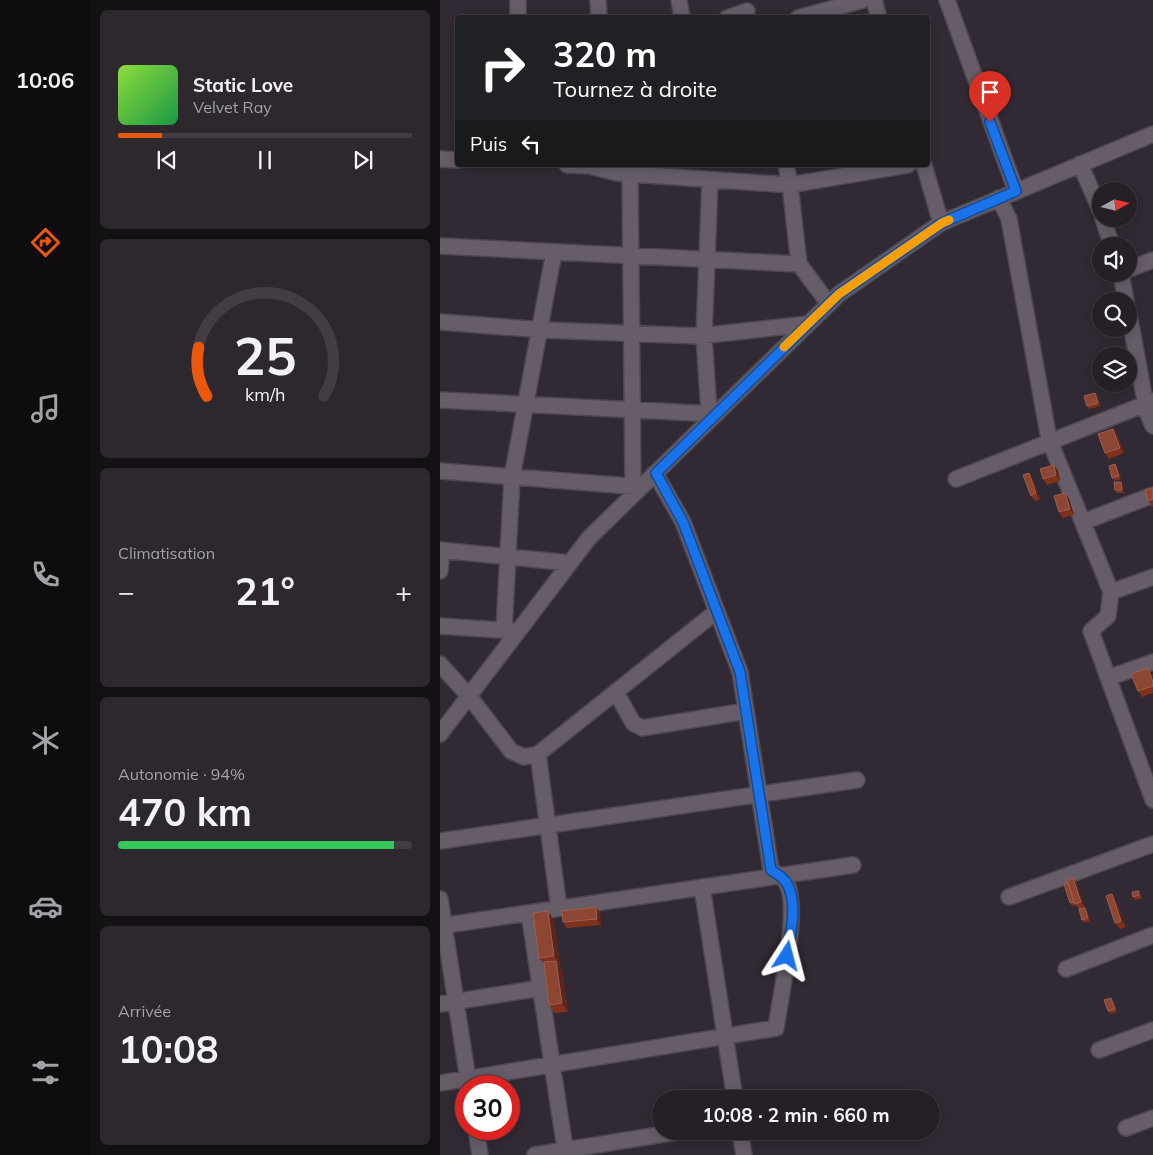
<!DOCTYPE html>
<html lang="fr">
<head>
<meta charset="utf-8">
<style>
	body { margin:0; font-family:Mulish,sans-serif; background:#2d272e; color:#f1f3f6; height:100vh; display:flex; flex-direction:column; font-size:19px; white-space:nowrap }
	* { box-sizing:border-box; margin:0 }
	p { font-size:16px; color:#a3a2a7 }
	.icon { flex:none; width:28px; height:28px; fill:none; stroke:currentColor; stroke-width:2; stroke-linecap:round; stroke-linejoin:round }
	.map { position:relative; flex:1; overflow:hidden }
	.panel { display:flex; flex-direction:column; gap:10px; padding:10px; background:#141115; width:350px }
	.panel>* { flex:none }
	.guide { position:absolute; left:15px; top:15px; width:475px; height:152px; border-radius:5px; box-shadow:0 2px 12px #0003,0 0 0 1px #423d43; background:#202124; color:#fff; overflow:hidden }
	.needle { width:32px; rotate:82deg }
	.buttons { position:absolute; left:652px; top:182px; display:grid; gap:10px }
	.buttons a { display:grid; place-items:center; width:45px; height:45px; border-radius:50%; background:#251f26; box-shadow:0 2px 12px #0003,0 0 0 1px #423d43; font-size:25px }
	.speed { position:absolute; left:15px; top:1075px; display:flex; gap:10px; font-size:25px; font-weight:700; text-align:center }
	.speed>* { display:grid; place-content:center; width:65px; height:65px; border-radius:50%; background:#251f26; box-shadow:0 2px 12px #0003,0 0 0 1px #423d43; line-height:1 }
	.speed .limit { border:8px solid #d22; background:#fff; color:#111 }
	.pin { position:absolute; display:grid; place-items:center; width:42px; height:42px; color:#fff; margin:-51px -21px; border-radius:50% 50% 50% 0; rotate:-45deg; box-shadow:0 0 5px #0007 }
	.pin .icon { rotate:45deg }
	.me { position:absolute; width:55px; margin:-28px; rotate:9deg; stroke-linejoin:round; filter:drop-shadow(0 0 4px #0008) }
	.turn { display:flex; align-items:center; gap:18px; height:105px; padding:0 15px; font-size:22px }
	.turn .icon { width:65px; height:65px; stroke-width:2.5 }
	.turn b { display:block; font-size:35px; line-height:42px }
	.then { display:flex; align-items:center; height:48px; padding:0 15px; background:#0003; gap:10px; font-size:19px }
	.big { font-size:38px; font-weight:700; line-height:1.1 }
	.panel .card { flex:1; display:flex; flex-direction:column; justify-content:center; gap:8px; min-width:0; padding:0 18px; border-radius:8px; background:#2d272e }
	.panel .dial { align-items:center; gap:0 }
	.dial svg { height:130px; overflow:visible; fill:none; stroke:#423d43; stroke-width:7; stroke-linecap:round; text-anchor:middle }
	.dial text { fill:#f1f3f6; stroke:none }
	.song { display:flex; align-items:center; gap:15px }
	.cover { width:60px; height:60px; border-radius:8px; background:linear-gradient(135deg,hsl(90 70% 55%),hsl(140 70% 35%)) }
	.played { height:5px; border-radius:2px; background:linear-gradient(90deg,#ea580c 15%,#423d43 15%) }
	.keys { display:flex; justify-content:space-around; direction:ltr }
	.heat { display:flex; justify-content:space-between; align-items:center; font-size:28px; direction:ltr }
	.charge { height:8px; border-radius:4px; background:linear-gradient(90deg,#34c759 94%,#423d43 0) }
	.trip { position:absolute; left:212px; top:1090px; width:288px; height:50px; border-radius:25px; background:#251f26; box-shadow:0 2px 12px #0003,0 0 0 1px #423d43; font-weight:700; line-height:50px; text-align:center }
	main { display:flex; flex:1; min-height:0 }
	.tabs { display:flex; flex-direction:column; width:90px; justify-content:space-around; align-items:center; background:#0f0c0f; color:#a3a2a7 }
	.tabs .icon { width:35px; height:35px }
	.tabs .current { color:#ea580c }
	.tabs b { font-size:22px; color:#f1f3f6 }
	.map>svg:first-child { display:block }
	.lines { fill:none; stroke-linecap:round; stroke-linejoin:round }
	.minor-casing { stroke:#4d4750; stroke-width:18 }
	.minor { stroke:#665d69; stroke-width:15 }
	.wall { fill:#7f311b }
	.shaded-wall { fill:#5a251a }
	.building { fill:#8c4632; stroke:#9c6051 }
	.route-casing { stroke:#114b97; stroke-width:12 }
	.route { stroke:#1a73e8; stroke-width:9 }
	.slow { stroke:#f59e0b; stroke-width:9 }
</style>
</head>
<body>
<main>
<nav class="tabs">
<b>10:06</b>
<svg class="icon current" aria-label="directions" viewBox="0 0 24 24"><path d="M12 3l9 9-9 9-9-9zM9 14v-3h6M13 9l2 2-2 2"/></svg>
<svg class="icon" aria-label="music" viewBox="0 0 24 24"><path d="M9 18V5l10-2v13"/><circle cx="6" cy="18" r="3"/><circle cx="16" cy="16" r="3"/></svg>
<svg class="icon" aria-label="phone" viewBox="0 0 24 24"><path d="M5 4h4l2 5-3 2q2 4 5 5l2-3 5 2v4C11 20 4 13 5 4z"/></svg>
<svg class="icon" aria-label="climate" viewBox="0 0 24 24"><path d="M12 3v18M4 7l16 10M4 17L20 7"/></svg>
<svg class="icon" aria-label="car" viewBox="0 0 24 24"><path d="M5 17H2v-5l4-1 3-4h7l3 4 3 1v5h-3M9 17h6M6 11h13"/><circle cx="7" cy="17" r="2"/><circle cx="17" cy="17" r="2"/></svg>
<svg class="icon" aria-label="filters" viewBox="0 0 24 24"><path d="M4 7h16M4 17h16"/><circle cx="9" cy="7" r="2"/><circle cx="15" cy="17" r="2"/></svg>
</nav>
<section class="panel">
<div class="card">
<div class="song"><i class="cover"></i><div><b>Static Love</b><p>Velvet Ray</p></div></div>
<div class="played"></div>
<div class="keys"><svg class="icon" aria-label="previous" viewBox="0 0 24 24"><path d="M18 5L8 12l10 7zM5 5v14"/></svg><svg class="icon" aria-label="pause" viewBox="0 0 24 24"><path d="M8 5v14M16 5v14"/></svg><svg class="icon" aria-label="next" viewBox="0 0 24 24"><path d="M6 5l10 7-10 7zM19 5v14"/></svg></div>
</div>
<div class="card dial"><svg viewBox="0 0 100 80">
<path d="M14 69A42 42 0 1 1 86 69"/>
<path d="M14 69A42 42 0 0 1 9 39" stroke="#ea580c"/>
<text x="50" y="56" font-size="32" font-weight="700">25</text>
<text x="50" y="72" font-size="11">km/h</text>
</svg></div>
<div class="card"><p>Climatisation</p>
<div class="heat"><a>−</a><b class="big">21°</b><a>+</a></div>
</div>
<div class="card"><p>Autonomie · 94%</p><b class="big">470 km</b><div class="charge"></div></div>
<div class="card"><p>Arrivée</p><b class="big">10:08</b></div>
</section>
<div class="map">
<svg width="713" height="1155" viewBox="0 0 713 1155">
	<rect width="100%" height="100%" fill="#312933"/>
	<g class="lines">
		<defs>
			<path id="minor" d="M158,0L159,18
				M239,0L242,18
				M434,0L439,18
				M507,0L576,191
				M78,18V0
				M287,18L307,11
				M358,18L423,0
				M0,159L18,160
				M640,164L661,212
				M127,165L150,166L177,173L350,185L468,165
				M346,165L350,185L359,264L389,304
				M484,165L501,223
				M190,174L193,485
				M559,198L569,219L609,439L671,592L668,616L651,631L713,800
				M663,219L672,246
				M0,246L359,264
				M689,269L713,260
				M681,274L686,301
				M689,314L707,412L713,426
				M0,322L104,330L259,336L368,324
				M0,400L275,414
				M269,413L264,336L270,180
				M0,471L201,487
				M516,479L713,401
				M643,522L713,495
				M0,550L130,563
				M0,571L2,551
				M671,592L713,577
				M0,626L74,631
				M64,630L72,477L114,252
				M0,664L29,696L71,751L84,757L98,754L277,611
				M668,678L713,662
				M176,692L193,723L202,728L306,711
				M0,734L149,538L399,294L501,223L713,134
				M98,754L119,908
				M0,841L417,780
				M262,887L295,1099
				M569,897L713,844
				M0,899L29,1086
				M89,913L126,1155
				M0,926L413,865
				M626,969L713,935
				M0,1004L101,988
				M659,1050L713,1030
				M0,1083L336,1028C340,997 361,906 346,882C343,877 336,873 331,870L300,672L243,522L215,473
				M686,1128L713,1118
				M36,1129L40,1155
				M300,1131L304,1155
				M95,1155L243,1131"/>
		</defs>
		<use href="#minor" class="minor-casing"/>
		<use href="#minor" class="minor"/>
	</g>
	<path class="wall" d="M655,393L657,396L660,406L649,409L647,406Z
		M673,429L677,434L684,453L669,459L665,453Z
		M675,464L677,467L681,479L674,481L672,478Z
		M614,465L618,471L620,481L607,485L603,479Z
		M589,473L593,479L600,499L595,501L591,496Z
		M684,485V493H677L675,490Z
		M713,488V506L712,507L708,501Z
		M625,493L629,499L634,515L623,518L619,512Z
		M712,674L713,676V693L702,697L698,691Z
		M633,878L637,884L645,908L647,911L650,921L644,923L642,920L639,910L636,905L632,906L630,903L628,883Z
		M701,894L702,898L695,900L693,897Z
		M676,900L686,927L680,929L675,923Z
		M156,907L160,913L161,925L127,928L123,922Z
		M114,920L120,965H119L122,969L128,1012L115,1013L109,1005L104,964L99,958Z
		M673,1001L677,1012L670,1014L668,1011Z"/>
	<path class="shaded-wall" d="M673,429L677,434L684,453L680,448Z
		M675,464L677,467L681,479L679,476Z
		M614,465L618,471L620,481L616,475Z
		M589,473L593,479L600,499L596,493Z
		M681,482L684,485V493L682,490Z
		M625,493L629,499L634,515L630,509Z
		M708,668L713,676V682Z
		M633,878L637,884L645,908L641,902Z
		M672,894L676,900L686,927L681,921Z
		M156,907L160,913L161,925L157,919Z
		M645,908L647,911L650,921L648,918Z
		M108,911L114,920L120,965L114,956Z
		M116,961L122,969L128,1012L122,1003Z"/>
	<path class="building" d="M655,393L658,403L647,406L644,396Z
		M673,429L680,448L665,453L658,434Z
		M675,464L679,476L672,478L669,466Z
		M614,465L616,475L603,479L600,469Z
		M589,473L596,493L591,496L583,475Z
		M674,482H681L682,490H675Z
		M713,488V499L708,501L705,490Z
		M625,493L630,509L619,512L614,496Z
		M708,668L713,682V686L698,691L691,674Z
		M633,878L641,902L635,904L627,880Z
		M628,883L634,902L630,903L624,884Z
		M699,891V895L693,897L692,892Z
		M672,894L681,921L675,923L666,896Z
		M156,907L157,919L123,922L122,911Z
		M645,908L648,918L642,920L639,909Z
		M108,911L114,956L99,958L93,913Z
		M116,961L122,1003L109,1005L104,962Z
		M671,998L675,1009L668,1011L664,1000Z"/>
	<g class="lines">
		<defs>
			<path id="route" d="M347,956C350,934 359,903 346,882C343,878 336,873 331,870L300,672L243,522L216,473L399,294L502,223L576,191L550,122"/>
		</defs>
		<use href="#route" class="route-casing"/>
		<use href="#route" class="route"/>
		<path class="slow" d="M344,347L399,294L502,223L509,220"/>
	</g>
</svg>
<div class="buttons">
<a><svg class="needle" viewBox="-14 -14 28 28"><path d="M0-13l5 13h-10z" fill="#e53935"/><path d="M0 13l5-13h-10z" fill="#a3a2a7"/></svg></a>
<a><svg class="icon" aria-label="sound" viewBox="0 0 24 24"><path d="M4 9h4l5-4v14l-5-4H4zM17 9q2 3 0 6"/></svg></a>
<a><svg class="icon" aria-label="search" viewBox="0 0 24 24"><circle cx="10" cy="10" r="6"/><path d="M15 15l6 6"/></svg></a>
<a><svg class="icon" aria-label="layers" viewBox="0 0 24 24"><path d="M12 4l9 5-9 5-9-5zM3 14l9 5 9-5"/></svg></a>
</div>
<div class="speed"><div class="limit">30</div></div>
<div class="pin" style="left:550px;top:122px;background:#d93025"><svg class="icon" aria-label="arrive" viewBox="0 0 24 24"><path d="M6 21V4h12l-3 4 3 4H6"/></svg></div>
<svg class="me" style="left:347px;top:956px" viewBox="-20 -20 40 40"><path d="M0-17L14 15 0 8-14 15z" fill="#1a73e8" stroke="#fff" stroke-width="4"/></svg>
<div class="trip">10:08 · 2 min · 660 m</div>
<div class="guide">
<div class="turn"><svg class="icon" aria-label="right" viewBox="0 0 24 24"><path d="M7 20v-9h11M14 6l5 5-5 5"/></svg><div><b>320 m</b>Tournez à droite</div></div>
<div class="then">Puis<svg class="icon" aria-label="left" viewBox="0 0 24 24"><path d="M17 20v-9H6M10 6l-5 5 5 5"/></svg></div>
</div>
</div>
</main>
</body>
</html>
